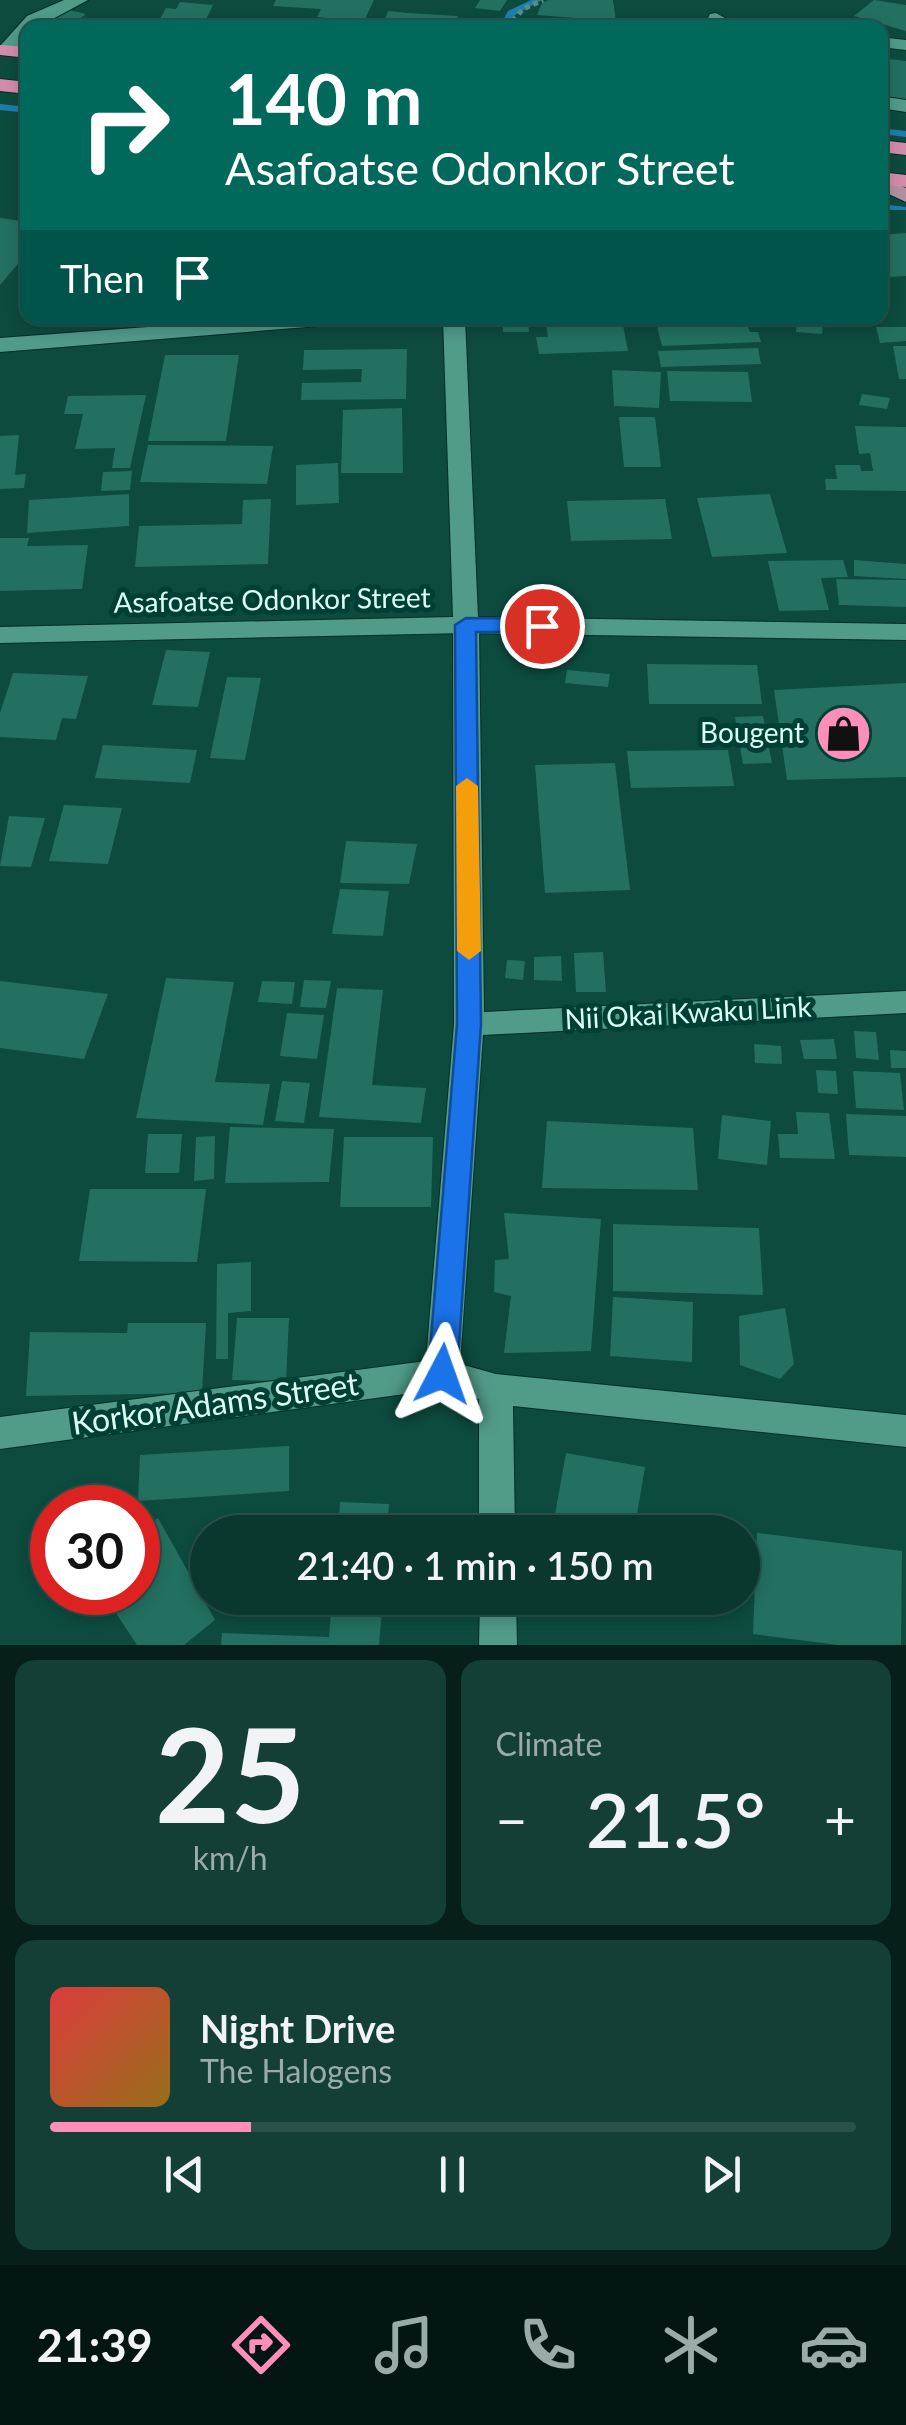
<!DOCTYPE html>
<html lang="en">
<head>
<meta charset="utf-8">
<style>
	body { margin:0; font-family:Lato,sans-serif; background:#133f37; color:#f1f3f6; height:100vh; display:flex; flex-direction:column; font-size:38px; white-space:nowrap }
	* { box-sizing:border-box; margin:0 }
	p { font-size:32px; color:#99acaa }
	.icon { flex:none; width:55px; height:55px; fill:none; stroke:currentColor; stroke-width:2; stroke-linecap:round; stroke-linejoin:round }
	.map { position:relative; height:1645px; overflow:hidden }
	.sheet { display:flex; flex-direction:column; gap:15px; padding:15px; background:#061f1a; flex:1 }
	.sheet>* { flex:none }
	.hud { position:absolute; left:20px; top:20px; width:868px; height:305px; border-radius:20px; box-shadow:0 5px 15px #0003,0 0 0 2px #2a524b; background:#00695c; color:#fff; overflow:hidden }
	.speed { position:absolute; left:30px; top:1485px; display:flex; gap:20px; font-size:50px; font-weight:700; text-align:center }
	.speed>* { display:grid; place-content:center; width:130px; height:130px; border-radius:50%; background:#0a382f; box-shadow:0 5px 15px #0003,0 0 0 2px #2a524b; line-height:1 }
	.speed .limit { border:15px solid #d22; background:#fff; color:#111 }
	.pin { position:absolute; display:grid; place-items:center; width:85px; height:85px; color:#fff; margin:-42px; border:5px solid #fff; border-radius:50%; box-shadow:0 2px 10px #0007 }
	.me { position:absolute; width:110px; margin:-55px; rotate:4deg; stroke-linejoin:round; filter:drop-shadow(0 0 8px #0008) }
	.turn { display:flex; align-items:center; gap:35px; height:210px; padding:0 40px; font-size:45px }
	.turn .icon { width:130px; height:130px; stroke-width:2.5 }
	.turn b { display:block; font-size:70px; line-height:85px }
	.then { display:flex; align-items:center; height:95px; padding:0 40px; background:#0003; gap:20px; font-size:38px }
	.big { font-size:75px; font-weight:600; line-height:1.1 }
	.sheet .widget { flex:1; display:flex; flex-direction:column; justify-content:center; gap:15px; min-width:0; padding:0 35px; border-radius:20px; background:#133f37 }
	.sheet .dial { align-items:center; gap:0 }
	.dial b { font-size:130px; line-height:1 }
	.song { display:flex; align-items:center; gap:30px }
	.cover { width:120px; height:120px; border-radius:15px; background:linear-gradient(135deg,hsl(0 70% 55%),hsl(40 70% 35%)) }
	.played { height:10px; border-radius:5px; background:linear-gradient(90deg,#ff8eba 25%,#2a524b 25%) }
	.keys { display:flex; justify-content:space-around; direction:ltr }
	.heat { display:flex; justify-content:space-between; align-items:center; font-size:55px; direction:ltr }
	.sheet .tiles { flex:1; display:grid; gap:15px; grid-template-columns:1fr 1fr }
	.widget:last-child { grid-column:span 2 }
	.trip { position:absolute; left:190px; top:1515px; width:570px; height:100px; border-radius:50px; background:#0a382f; box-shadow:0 5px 15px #0003,0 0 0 2px #2a524b; font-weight:600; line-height:100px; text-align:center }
	.dock { display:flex; height:160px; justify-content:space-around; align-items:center; background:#041613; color:#99acaa }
	.dock .icon { width:70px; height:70px }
	.dock .current { color:#ff8eba }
	.dock b { font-size:45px; color:#f1f3f6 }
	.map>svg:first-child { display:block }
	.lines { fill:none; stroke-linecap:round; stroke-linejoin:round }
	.stream { fill:#1b7ead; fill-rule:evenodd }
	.building { fill:#237060 }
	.service-casing { stroke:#042e26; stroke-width:2 }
	.minor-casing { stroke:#042e26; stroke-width:2 }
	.tertiary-casing { stroke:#042e26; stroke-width:2 }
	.primary-casing { stroke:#042e26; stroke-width:2 }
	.trunk-casing { stroke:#042e26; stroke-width:2 }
	.path { stroke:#598e82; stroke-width:5; stroke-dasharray:5 4; stroke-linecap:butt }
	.service { fill:#519b89; fill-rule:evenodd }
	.minor { fill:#519b89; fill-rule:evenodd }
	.tertiary { fill:#519b89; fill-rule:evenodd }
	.primary { fill:#b290a2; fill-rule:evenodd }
	.trunk { fill:#d28caa; fill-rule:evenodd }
	.route { fill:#1a73e8; stroke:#114b97; stroke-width:2.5 }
	.slow { fill:#f59e0b }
	.labels { text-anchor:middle; stroke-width:10; stroke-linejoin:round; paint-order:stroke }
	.street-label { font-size:28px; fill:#dafef4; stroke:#004034 }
	.poi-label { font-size:28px; fill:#dafef4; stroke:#004034; text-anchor:end }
	.near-street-label { font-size:32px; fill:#dafef4; stroke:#004034 }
</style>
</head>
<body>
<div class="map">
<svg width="906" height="1645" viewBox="0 0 906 1645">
	<rect width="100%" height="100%" fill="#0d4b3f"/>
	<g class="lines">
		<path class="stream" d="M531,0H542L515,15L508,28H499L508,11Z
			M0,104L28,107V113L0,110Z
			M880,128L906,131V137L880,134Z
			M880,204L906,207V210H880Z"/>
	</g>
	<path class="building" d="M276,0H374L364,21L317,17L321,9L273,6Z
		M480,0H507L500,11L475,8Z
		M549,0H613L616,21L537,15L542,3Z
		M874,0L906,5V31L854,16Z
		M180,2L213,5L202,28L165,27L169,20L160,19L166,8L176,9Z
		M65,9L86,14L68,28H40Z
		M388,11L408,13L458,16L455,25L406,22L403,28H382Z
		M881,58L906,61V101L880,98Z
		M0,218L28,222V252L0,285Z
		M906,233V276L889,277L880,266V235Z
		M503,318H528L529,332H503Z
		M655,318H752L755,326L748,327L750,332H758L761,342L662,346Z
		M622,320L628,351L539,354L536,337H548L546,323Z
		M797,321L823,323L822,334L796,332Z
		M876,327H906V341L880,343Z
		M893,346H906V379H899Z
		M758,348L761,364L661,367L658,351Z
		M407,349L406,399L301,400L302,383L361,382L362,369L303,370L304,350Z
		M165,355H239L226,441H148Z
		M612,370L661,372L659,408L614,406Z
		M667,371L748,372L752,402L670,401Z
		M862,394L890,398L887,409L859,405Z
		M146,395L130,468H112L115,448L75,449L83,414H64L68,396Z
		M402,408L403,473H341L343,410Z
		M619,417H655L661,467H624Z
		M855,426L906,427V491L826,490L825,479H837L835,465H860L861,471H873L870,453L859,454Z
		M19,435L15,475L26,474L24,488L0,489V436Z
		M148,445L273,446L267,484L140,482Z
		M338,463L339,503L296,505V465Z
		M132,471L130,490L101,491L103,472Z
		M129,494V526L27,533L29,500Z
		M770,494L787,553L712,557L697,498Z
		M271,499L268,564L135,567L139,526L242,524L243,500Z
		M665,499L672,539L571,541L567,501Z
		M0,538H29L27,546L88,545L82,589L0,591Z
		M843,560L848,577L821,578L829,610L779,611L768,561Z
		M854,560L906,564V579L854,576Z
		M836,579L906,580V607L839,605Z
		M166,650L210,652L198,707L152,705Z
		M647,664L757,665L762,704H649Z
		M567,670L610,674L608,687L565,683Z
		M13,673L88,676L76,719L62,718L56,740L0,737V713Z
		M227,677L261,678L245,760L210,758Z
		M906,683V777L787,780L774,690Z
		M763,716L772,763L743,764L735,717Z
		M103,745L197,750L190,783L95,778Z
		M728,750L734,786L631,788L627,751Z
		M615,763L630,890L545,893L535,765Z
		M64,805L122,808L108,864L49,861Z
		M9,816L45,818L31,867L0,866Z
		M346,841L417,844L409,884L340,883Z
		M340,889L389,891L383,936L332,934Z
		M603,952L606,992H576L574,953Z
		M561,956L562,981L534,980V957Z
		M507,960L525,961L523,980L505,978Z
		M166,978L234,982L215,1082L270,1084L263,1125L136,1118Z
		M304,980L331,981L326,1008L300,1007Z
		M0,981L108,994L84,1059L0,1048Z
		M262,981L295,982L292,1004L258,1002Z
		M337,988L383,990L372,1085L426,1088L421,1123L319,1117Z
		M287,1013L324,1015L317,1059L280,1056Z
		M854,1031L876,1032L879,1060L856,1058Z
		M834,1039L837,1059H804L800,1040Z
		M754,1044L781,1046L782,1064L755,1063Z
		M890,1050L906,1051V1068H891Z
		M816,1070L836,1071L838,1094L818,1093Z
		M853,1071L900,1073L904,1110L856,1108Z
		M282,1081L310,1083L304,1123L275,1121Z
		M796,1112L829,1113L835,1159L780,1158L778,1134H798Z
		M846,1114L906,1116V1157L849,1155Z
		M722,1115L771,1121L767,1165L718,1159Z
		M547,1121L693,1128L698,1190L542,1188Z
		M230,1127L334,1129L329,1182L225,1183Z
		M148,1134H182L179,1173H145Z
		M215,1136L214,1179L194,1181L196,1137Z
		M344,1137H433L431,1207H340Z
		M90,1189H206L197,1262L79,1261Z
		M504,1213L601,1219L591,1351L504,1353L511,1296L494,1292L495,1260L509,1259Z
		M613,1224L759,1228L763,1295L613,1291Z
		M251,1262V1311L228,1313V1359H216L217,1264Z
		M613,1297L693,1302L692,1362L610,1356Z
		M785,1308L794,1364L780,1379L740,1365L739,1316Z
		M237,1318H289L286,1381L232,1380Z
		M128,1323H206L202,1393L26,1396L30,1332L127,1333Z
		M289,1446V1491L138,1501L140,1455Z
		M566,1453L645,1467L634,1532L554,1520Z
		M340,1502L389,1504L387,1532H338Z
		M158,1518L215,1620L184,1645H137L102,1592H138V1532Z
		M757,1533L902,1551L901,1645H838L753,1634Z
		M332,1598H383L379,1645H221L222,1633L329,1637Z"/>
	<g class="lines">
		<defs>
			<path id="service" d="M880,37L906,40V50L880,47Z
				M880,96L906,100V112L880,108Z"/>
			<path id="minor" d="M64,0H88L36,28H28V37L12,54H0V46L27,16Z
				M716,13L725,18L721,28H703L710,14Z
				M268,318H355L344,324L0,352V338Z
				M466,617L479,625L484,1012L906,991V1013L483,1035L460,1364L496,1374L906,1415V1447L513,1406L515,1532H479V1399L442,1389L0,1449V1417L426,1361L454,1024L453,625Z
				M480,1598H516L517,1645H479Z"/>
			<path id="tertiary" d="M443,318H465L478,617L906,624V640L466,633L0,643V627L453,617Z"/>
			<path id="primary" d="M880,176L906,188V202L880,190Z"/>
			<path id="trunk" d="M0,45L28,47V58L0,55Z
				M0,79L28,82V94L0,91Z
				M880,140L906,143V155L880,152Z
				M880,172L906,175V187L880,184Z"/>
		</defs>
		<use href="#service" class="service-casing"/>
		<use href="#minor" class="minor-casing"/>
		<use href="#tertiary" class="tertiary-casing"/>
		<use href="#primary" class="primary-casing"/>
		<use href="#trunk" class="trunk-casing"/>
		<path class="path" d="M507,28L523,9L543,0"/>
		<use href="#service" class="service"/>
		<use href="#minor" class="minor"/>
		<use href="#tertiary" class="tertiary"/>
		<use href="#primary" class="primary"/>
		<use href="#trunk" class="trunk"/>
	</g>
	<path class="route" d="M466,618L542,619L552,626L542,632H476L481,1024L457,1374L452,1383L442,1387L433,1383L428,1374L457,1024L455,625Z"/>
	<path class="slow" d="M467,778L478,786L481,951L469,960L457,951L456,786Z"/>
	<defs>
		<symbol id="shop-disc" viewBox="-11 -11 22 22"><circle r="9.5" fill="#ff8eba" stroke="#004034"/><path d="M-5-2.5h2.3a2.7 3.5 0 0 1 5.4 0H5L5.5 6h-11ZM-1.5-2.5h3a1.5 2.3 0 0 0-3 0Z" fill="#111"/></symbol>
	</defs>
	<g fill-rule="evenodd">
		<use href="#shop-disc" x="812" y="702" width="63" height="63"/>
	</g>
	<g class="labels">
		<g class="street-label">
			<text transform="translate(272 600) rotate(-1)" y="10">Asafoatse Odonkor Street</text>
			<text transform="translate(688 1013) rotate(-3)" y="10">Nii Okai Kwaku Link</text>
		</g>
		<g class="poi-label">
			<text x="804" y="743">Bougent</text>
		</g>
		<g class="near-street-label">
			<text transform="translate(215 1404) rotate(-8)" y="11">Korkor Adams Street</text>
		</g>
	</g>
</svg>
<div class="speed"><div class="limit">30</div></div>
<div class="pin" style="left:542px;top:626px;background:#d93025"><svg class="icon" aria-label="arrive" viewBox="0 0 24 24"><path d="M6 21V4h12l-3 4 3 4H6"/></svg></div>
<svg class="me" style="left:442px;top:1374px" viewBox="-20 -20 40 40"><path d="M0-17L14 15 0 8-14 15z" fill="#1a73e8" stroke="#fff" stroke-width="4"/></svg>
<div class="trip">21:40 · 1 min · 150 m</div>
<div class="hud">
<div class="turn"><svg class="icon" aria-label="right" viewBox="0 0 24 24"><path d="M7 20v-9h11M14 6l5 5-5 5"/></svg><div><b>140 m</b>Asafoatse Odonkor Street</div></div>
<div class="then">Then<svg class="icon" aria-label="arrive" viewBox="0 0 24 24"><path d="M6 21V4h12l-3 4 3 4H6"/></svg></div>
</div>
</div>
<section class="sheet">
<div class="tiles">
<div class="widget dial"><b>25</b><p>km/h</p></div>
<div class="widget"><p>Climate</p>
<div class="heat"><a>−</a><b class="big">21.5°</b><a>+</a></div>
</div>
<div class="widget">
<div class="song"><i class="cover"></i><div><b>Night Drive</b><p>The Halogens</p></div></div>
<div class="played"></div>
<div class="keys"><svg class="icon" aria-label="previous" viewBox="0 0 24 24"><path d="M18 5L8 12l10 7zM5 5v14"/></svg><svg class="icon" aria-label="pause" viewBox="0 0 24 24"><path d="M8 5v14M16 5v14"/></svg><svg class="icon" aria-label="next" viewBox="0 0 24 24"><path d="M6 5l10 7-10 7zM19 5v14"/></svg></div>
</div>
</div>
</section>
<nav class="dock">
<b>21:39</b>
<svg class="icon current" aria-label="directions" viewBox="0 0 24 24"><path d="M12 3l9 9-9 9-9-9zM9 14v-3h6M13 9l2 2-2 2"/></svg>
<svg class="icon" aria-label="music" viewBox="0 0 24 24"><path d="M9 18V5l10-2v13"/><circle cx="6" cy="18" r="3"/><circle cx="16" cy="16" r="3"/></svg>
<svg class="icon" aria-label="phone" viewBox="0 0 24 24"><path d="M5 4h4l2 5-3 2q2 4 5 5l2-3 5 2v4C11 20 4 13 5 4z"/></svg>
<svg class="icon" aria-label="climate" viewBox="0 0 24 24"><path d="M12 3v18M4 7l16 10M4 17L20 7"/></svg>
<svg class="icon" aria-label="car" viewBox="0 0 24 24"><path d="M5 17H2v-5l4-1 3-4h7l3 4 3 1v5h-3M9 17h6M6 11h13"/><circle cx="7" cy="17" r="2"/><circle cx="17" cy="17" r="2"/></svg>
</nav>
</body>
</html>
